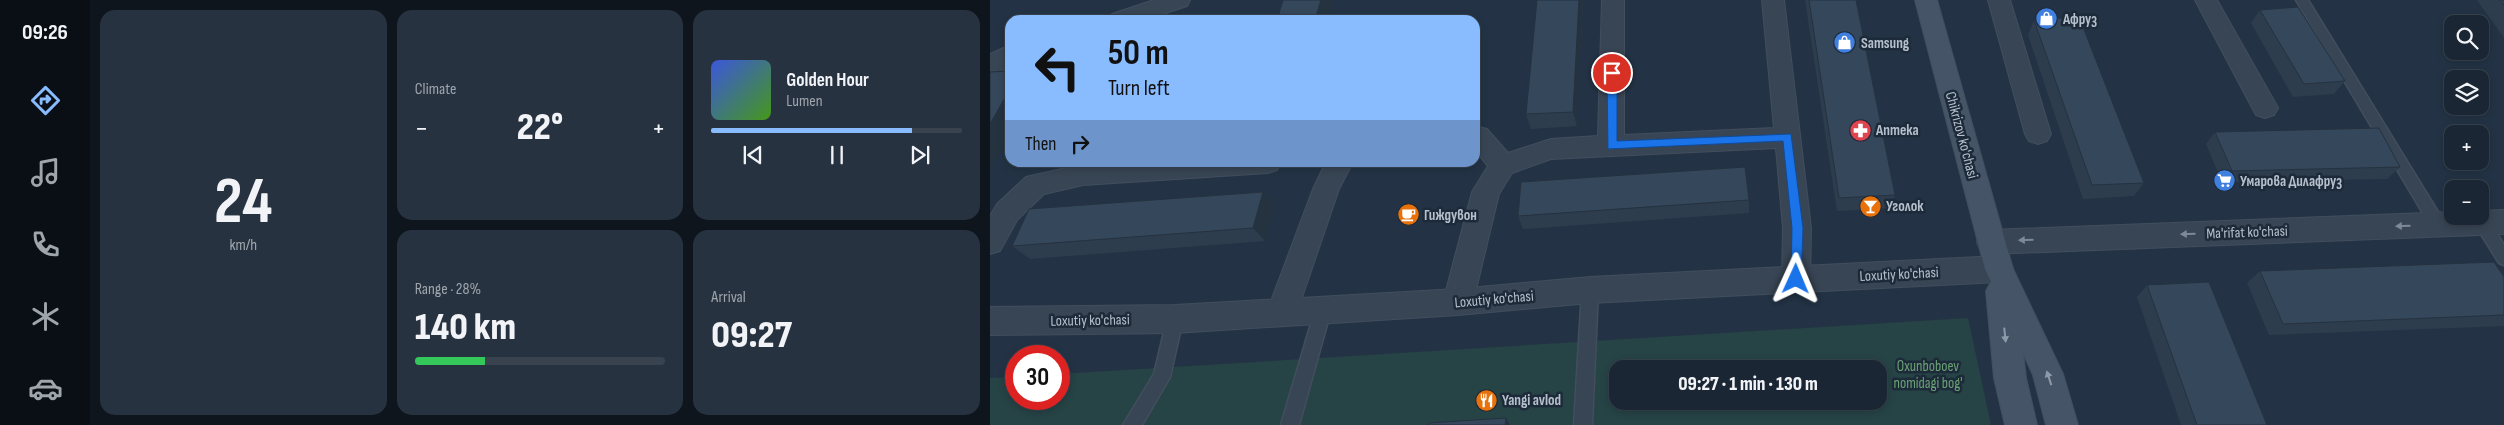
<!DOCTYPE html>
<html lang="en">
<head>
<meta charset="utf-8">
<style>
	body { margin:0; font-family:"Sofia Sans Condensed",sans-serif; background:#273240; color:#f1f3f6; height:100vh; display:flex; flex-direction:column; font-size:19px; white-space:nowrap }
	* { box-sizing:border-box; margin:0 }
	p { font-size:16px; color:#9fa5ac }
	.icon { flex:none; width:28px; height:28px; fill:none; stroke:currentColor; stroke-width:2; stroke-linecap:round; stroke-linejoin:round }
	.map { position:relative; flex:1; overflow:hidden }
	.drawer { display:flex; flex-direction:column; gap:10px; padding:10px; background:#0e151d; width:900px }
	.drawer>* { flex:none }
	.hud { position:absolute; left:15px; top:15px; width:475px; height:152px; border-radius:15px; box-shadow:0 2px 8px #0003,0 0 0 1px #38434f; background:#89bbff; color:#111; overflow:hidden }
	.tools { position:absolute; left:1454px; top:15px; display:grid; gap:10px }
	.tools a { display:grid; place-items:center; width:45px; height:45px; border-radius:10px; background:#1a2634; box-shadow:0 2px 8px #0003,0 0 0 1px #38434f; font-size:25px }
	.speed { position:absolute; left:15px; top:345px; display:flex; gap:10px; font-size:25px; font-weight:700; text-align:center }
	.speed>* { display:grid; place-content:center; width:65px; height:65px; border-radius:50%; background:#1a2634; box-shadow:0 2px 8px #0003,0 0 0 1px #38434f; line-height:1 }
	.speed .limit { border:8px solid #d22; background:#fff; color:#111 }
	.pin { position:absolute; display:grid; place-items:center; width:42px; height:42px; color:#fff; margin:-21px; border:2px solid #fff; border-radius:50%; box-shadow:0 1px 5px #0007 }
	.me { position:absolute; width:55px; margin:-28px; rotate:1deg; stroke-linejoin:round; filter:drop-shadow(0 0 4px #0008) }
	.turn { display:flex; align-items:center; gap:18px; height:105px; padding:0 20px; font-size:22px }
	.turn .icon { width:65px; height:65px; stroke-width:2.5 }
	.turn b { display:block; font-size:35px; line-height:42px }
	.then { display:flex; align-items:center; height:48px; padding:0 20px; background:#0003; gap:10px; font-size:19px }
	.big { font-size:38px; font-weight:800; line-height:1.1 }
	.drawer .tile { flex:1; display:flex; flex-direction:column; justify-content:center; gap:8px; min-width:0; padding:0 18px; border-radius:15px; background:#273240 }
	.drawer .dial { align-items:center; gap:0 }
	.dial b { font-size:65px; line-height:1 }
	.song { display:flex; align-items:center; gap:15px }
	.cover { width:60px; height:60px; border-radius:8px; background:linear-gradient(135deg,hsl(230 70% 55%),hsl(100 70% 35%)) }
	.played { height:5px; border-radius:2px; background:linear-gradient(90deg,#89bbff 80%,#38434f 80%) }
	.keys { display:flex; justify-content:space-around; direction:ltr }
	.heat { display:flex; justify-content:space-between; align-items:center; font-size:28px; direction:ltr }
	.charge { height:8px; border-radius:4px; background:linear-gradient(90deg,#34c759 28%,#38434f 0) }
	.drawer .tiles { flex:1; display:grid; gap:10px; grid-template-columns:repeat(3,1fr) }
	.tile:first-child { grid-row:span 2 }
	.trip { position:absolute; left:619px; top:360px; width:278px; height:50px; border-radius:15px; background:#1a2634; box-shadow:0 2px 8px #0003,0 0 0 1px #38434f; font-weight:800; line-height:50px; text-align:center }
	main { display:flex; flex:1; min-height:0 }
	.dock { display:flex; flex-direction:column; width:90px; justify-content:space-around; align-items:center; background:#0a0f15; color:#9fa5ac }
	.dock .icon { width:35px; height:35px }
	.dock .active { color:#89bbff }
	.dock b { font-size:22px; color:#f1f3f6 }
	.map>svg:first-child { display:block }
	.green { fill:#264345; fill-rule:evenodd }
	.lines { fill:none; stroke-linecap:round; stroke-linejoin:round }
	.service-casing { stroke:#424e5d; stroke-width:3 }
	.minor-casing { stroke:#424e5d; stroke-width:2 }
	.tertiary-casing { stroke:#424e5d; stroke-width:2 }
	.secondary-casing { stroke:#424e5d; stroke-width:2 }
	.service { fill:#384554; fill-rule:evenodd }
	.minor { fill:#384554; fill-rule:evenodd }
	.tertiary { fill:#384554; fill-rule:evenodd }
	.secondary { fill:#465467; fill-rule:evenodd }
	.wall { fill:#2e3d4e }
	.shaded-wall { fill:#253240 }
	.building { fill:#35475b; stroke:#253240 }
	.oneway { fill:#7d8997 }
	.oneway2 { fill:#8f9aa9 }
	.route { fill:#1a73e8; stroke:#114b97 }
	.labels { text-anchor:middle; stroke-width:5; stroke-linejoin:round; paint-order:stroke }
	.poi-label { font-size:15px; font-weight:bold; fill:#b6c0cd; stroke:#1d2a39; text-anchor:start }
	.street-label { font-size:15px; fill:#b6c0cd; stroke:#1d2a39 }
	.park-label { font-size:15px; fill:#6aa175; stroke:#1d2a39 }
</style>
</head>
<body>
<main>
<nav class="dock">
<b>09:26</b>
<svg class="icon active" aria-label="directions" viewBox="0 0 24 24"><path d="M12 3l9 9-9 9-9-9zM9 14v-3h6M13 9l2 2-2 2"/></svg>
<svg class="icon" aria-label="music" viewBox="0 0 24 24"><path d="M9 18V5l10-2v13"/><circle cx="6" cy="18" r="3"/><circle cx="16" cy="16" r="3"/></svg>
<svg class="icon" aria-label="phone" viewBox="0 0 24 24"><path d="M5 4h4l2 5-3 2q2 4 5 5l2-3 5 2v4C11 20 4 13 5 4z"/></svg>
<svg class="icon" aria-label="climate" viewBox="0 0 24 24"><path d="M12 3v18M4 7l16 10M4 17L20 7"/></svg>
<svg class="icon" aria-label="car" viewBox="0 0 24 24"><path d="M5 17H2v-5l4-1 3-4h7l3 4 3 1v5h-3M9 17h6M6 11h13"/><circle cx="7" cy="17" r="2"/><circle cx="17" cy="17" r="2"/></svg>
</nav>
<section class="drawer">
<div class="tiles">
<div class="tile dial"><b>24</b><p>km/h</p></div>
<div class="tile"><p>Climate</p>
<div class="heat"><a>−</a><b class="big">22°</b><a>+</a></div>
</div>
<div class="tile">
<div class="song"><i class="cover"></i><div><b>Golden Hour</b><p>Lumen</p></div></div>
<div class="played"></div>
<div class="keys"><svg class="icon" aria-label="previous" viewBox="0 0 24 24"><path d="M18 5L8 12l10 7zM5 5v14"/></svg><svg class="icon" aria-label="pause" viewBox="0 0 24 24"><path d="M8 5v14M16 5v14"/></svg><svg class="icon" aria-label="next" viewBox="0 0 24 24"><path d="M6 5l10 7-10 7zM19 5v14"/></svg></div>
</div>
<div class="tile"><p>Range · 28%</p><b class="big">140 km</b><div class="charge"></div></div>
<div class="tile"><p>Arrival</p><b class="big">09:27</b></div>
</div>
</section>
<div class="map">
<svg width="1514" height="425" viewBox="0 0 1514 425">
	<rect width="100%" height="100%" fill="#233345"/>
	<path class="green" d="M978,318L1001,425H0V378L26,377V399H69V374ZM628,369H888V401H628Z"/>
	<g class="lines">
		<defs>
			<path id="service" d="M1306,0H1318L1453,220L1456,225L1453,230L1448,231L1443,230Z
				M1492,217L1497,218L1514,245V265L1509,263L1484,223L1487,218Z
				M600,283L606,285L608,290L602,425H584L592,290L594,285Z
				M333,303L339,305L341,310L309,425H291L325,310L327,305Z
				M185,312L191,314L193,319L180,377L152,425H133L164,374L177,319L179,314Z"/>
			<path id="minor" d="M164,0H200L197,6L155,20H118L122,14Z
				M612,0H634V135L784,128L772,0H794L821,228L820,279L816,288L806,292L796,288L792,279L793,228L786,148L561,159L522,173L509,194L483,302L478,311L468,315L458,311L453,302L482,192L498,166L485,150V126L497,129L518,153L561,139L608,136Z
				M998,0H1020L1061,134L1057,141L1048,144L1039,141L1035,134Z
				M1205,0H1227L1288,108L1284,115L1275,118L1266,115Z
				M20,45V64L9,74L0,77V54Z
				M103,162H291L287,170L278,173L93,185L54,194L27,220L10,251L0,254V216L7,204L36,177Z
				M336,162H363L349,189L307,312L302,321L292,325L282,321L277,312L323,189Z
				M1514,210V234L1001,254L991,251L987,242L991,233L1001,230L1462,212V216H1490V211Z"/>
			<path id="tertiary" d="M1009,256L1019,260L1023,269L1019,278L1009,282L600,303L468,315L185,333L0,335V307L185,305L468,289L600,277Z"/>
			<path id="secondary" d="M925,0H947L1023,269L1073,374L1088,425H1056L1043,375L1033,353L1036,378L1047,425H1015L1004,378L996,291L1001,282L995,269Z"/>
		</defs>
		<use href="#service" class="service-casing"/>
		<use href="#minor" class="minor-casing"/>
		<use href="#tertiary" class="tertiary-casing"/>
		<use href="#secondary" class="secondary-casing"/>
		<use href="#service" class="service"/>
		<use href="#minor" class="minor"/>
		<use href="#tertiary" class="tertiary"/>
		<use href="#secondary" class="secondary"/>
	</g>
	<path class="wall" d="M547,0H593L587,126L541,129L536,114Z
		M815,0H866L905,195L901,208L847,211Z
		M1487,0H1514V38Z
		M1270,10L1355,81L1344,94L1303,97L1261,23Z
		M1044,20L1154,183L1144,196L1093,199L1038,35Z
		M1225,132L1410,167L1397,179L1232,182L1216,144Z
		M759,200V213L533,229L528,216Z
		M285,205L275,241L40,259L22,246Z
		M1270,271L1514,277V326L1279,335L1257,283Z
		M1157,285L1277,425H1191L1147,297Z"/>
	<path class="shaded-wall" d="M331,0H344L338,20H325Z
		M589,0H593L587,126L583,112Z
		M20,89V133L0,170V124Z
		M273,192L285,205L275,241L263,228Z
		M516,418L520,425H515Z"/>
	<path class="building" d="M293,0H331L325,20H287Z
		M547,0H589L583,112L536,114Z
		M819,0H866L905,195L849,198Z
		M1510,0H1514V6Z
		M1308,7L1355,81L1314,84L1270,10Z
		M1089,17L1154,183L1102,185L1044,20Z
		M20,71V89L0,124V72Z
		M1389,128L1410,167L1242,171L1225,132Z
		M755,167L759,200L528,216L531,182Z
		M273,192L263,228L22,246L39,209Z
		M1504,262L1514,277V315L1293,324L1270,271Z
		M1219,282L1277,425H1207L1157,285Z
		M516,418L515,425H438L439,423Z"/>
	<defs><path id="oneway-solid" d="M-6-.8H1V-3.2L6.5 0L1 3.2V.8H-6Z" transform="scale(1.25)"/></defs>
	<g class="oneway">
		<use href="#oneway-solid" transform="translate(1413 226) rotate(178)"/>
		<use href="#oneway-solid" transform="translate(1198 234) rotate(178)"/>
		<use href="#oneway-solid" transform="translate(1036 240) rotate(178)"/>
	</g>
	<g class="oneway2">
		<use href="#oneway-solid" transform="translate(1015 335) rotate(84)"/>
		<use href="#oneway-solid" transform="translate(1059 378) rotate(-108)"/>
	</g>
	<path class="route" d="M622,69L627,73V141L801,134L813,228L811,283L806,285L801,279L802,228L793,141L618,149L617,73Z"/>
	<defs>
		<symbol id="shop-disc" viewBox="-11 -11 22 22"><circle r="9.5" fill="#3f7fe0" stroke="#1d2a39"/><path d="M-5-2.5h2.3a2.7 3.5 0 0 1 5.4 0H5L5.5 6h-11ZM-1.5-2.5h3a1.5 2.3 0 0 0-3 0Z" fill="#fff"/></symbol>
		<symbol id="pharmacy-disc" viewBox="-11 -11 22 22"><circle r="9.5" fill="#e0444e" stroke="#1d2a39"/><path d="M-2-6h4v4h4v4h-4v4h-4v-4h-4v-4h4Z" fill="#fff"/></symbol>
		<symbol id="supermarket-disc" viewBox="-11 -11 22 22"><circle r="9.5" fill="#3f7fe0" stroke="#1d2a39"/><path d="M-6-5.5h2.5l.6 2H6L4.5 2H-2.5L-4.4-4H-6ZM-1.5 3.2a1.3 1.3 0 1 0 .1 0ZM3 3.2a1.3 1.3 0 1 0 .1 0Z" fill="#fff"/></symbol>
		<symbol id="bar-disc" viewBox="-11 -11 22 22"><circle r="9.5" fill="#e8710a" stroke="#1d2a39"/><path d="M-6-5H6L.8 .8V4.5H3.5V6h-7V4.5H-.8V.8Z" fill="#fff"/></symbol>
		<symbol id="cafe-disc" viewBox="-11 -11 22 22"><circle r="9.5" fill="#e8710a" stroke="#1d2a39"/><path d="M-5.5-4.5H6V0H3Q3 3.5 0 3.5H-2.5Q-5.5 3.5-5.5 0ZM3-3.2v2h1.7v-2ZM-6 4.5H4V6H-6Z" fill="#fff"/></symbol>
		<symbol id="restaurant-disc" viewBox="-11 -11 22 22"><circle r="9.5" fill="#e8710a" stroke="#1d2a39"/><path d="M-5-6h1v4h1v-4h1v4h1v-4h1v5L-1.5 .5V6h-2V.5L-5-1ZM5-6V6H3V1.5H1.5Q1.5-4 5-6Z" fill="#fff"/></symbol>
	</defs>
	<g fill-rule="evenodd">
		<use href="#shop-disc" x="1044" y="6" width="25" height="25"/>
		<use href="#shop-disc" x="842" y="30" width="25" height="25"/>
		<use href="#pharmacy-disc" x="858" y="118" width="25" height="25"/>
		<use href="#supermarket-disc" x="1222" y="168" width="25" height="25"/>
		<use href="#bar-disc" x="868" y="194" width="25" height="25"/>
		<use href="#cafe-disc" x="406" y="202" width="25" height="25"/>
		<use href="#restaurant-disc" x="484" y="388" width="25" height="25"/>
	</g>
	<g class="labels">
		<g class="poi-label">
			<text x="1073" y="24">Афруз</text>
			<text x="871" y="48">Samsung</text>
			<text x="886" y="135">Аптека</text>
			<text x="1250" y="186">Умарова Дилафруз</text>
			<text x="896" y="211">Уголок</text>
			<text x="434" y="220">Гиждувон</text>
			<text x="512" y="405">Yangi avlod</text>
		</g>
		<g class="street-label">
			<text transform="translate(972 135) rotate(75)" y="5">Chikrizov ko'chasi</text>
			<text transform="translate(1257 232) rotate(-2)" y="5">Ma'rifat ko'chasi</text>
			<text transform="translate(909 274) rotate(-3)" y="5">Loxutiy ko'chasi</text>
			<text transform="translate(504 299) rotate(-5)" y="5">Loxutiy ko'chasi</text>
			<text transform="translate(100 320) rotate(-1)" y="5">Loxutiy ko'chasi</text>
		</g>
		<g class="park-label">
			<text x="938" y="371">Oxunboboev<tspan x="938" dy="17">nomidagi bog'</tspan></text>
		</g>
	</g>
</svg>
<div class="tools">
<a><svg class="icon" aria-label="search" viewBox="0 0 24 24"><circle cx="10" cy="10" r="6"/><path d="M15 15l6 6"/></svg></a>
<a><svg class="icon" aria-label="layers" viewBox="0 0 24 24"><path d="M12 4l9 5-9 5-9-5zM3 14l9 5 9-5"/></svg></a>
<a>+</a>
<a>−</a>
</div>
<div class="speed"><div class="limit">30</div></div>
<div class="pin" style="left:622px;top:73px;background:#d93025"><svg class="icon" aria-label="arrive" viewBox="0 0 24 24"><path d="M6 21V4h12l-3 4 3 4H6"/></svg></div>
<svg class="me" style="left:806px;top:279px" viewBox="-20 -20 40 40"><path d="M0-17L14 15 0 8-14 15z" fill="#1a73e8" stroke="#fff" stroke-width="4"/></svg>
<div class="trip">09:27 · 1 min · 130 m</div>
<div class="hud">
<div class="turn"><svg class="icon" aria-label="left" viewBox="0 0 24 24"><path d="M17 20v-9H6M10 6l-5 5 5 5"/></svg><div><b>50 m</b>Turn left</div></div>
<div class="then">Then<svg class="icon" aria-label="right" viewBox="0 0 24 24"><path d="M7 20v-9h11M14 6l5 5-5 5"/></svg></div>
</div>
</div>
</main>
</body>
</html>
